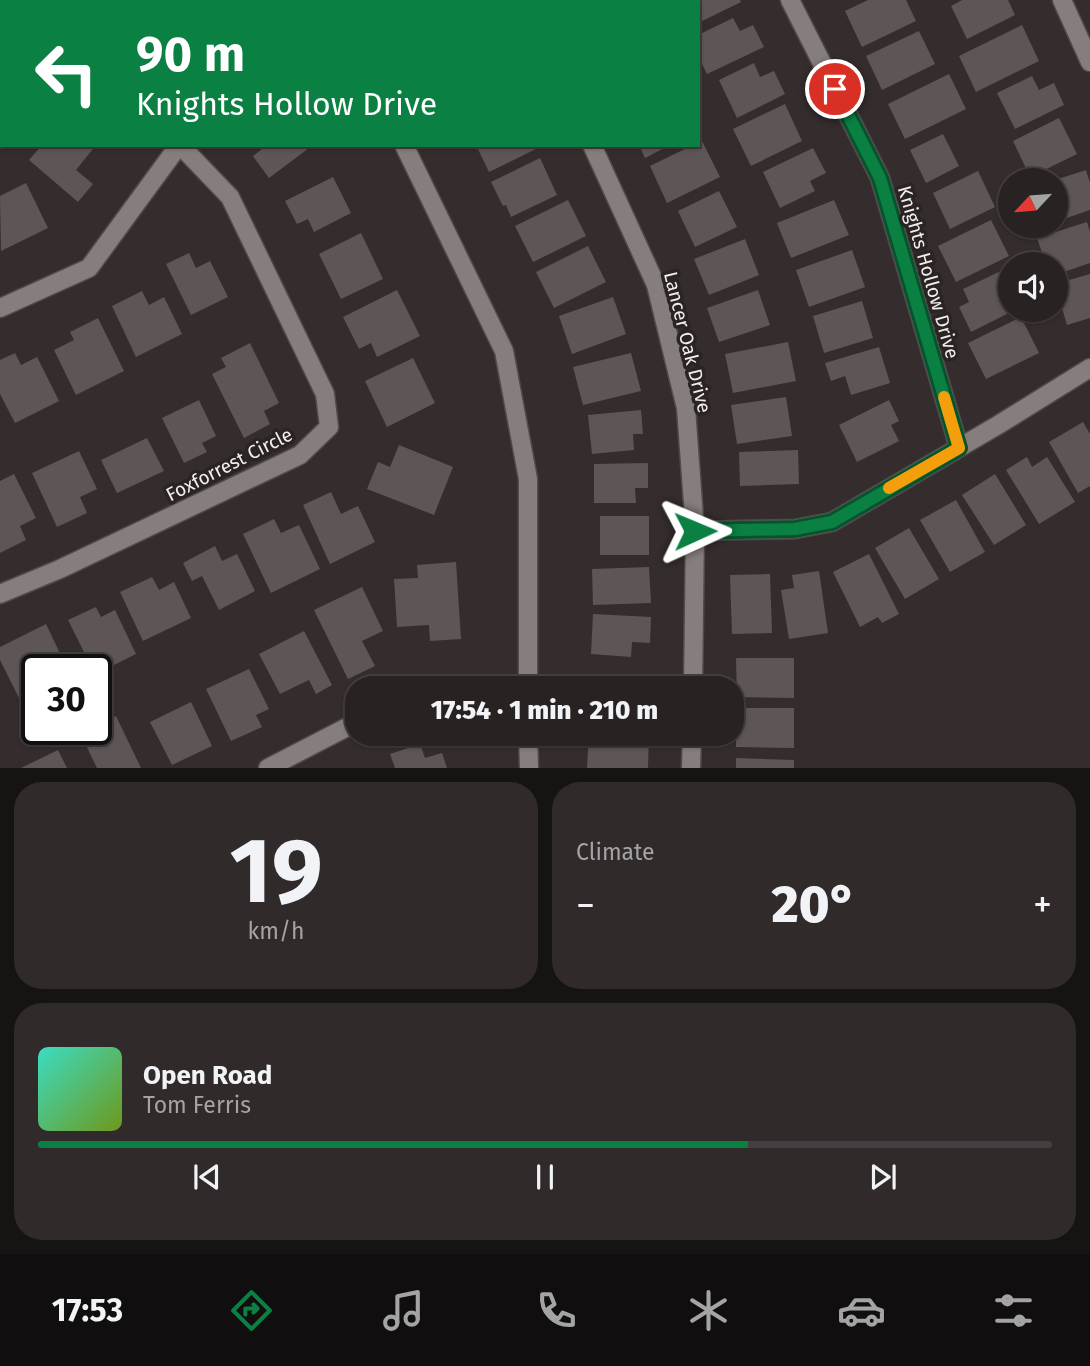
<!DOCTYPE html>
<html lang="en">
<head>
<meta charset="utf-8">
<style>
	body { margin:0; font-family:"Fira Sans",sans-serif; background:#302a2a; color:#f1f3f6; height:100vh; display:flex; flex-direction:column; font-size:26px; white-space:nowrap }
	* { box-sizing:border-box; margin:0 }
	p { font-size:23px; color:#a5a4a5 }
	.icon { flex:none; width:38px; height:38px; fill:none; stroke:currentColor; stroke-width:2; stroke-linecap:round; stroke-linejoin:round }
	.map { position:relative; height:768px; overflow:hidden }
	.panel { display:flex; flex-direction:column; gap:14px; padding:14px; background:#161313; flex:1 }
	.panel>* { flex:none }
	.banner { position:absolute; left:0px; top:0px; width:700px; height:147px; box-shadow:0 2px 5px #0004,0 0 0 2px #443f40; background:#0b8043; color:#fff; overflow:hidden }
	.needle { width:46px; rotate:244deg }
	.buttons { position:absolute; left:998px; top:168px; display:grid; gap:14px }
	.buttons a { display:grid; place-items:center; width:70px; height:70px; border-radius:50%; background:#282222; box-shadow:0 2px 5px #0004,0 0 0 2px #443f40; font-size:35px }
	.speed { position:absolute; left:21px; top:654px; display:flex; gap:14px; font-size:35px; font-weight:700; text-align:center }
	.speed>* { display:grid; place-content:center; width:91px; height:91px; border-radius:50%; background:#282222; box-shadow:0 2px 5px #0004,0 0 0 2px #443f40; line-height:1 }
	.speed .limit { border:4px solid #111; border-radius:10px; background:#fff; color:#111 }
	.pin { position:absolute; display:grid; place-items:center; width:60px; height:60px; color:#fff; margin:-30px; border:4px solid #fff; border-radius:50%; box-shadow:0 2px 7px #0007 }
	.me { position:absolute; width:77px; margin:-38px; rotate:89deg; stroke-linejoin:round; filter:drop-shadow(0 0 5px #0008) }
	.turn { display:flex; align-items:center; gap:24px; height:147px; padding:0 21px; font-size:32px }
	.turn .icon { width:91px; height:91px; stroke-width:2.5 }
	.turn b { display:block; font-size:49px; line-height:60px }
	.big { font-size:52px; font-weight:800; line-height:1.1 }
	.panel .widget { flex:1; display:flex; flex-direction:column; justify-content:center; gap:10px; min-width:0; padding:0 24px; border-radius:28px; background:#302a2a }
	.panel .dial { align-items:center; gap:0 }
	.dial b { font-size:91px; line-height:1 }
	.song { display:flex; align-items:center; gap:21px }
	.cover { width:84px; height:84px; border-radius:10px; background:linear-gradient(135deg,hsl(170 70% 55%),hsl(80 70% 35%)) }
	.played { height:7px; border-radius:4px; background:linear-gradient(90deg,#0b8043 70%,#443f40 70%) }
	.keys { display:flex; justify-content:space-around; direction:ltr }
	.heat { display:flex; justify-content:space-between; align-items:center; font-size:38px; direction:ltr }
	.panel .tiles { flex:1; display:grid; gap:14px; grid-template-columns:1fr 1fr }
	.widget:last-child { grid-column:span 2 }
	.trip { position:absolute; left:345px; top:676px; width:399px; height:70px; border-radius:28px; background:#282222; box-shadow:0 2px 5px #0004,0 0 0 2px #443f40; font-weight:800; line-height:70px; text-align:center }
	.dock { display:flex; height:112px; justify-content:space-around; align-items:center; background:#100e0e; color:#a5a4a5 }
	.dock .icon { width:49px; height:49px }
	.dock .on { color:#0b8043 }
	.dock b { font-size:32px; color:#f1f3f6 }
	.map>svg:first-child { display:block }
	.building { fill:#5e5656 }
	.lines { fill:none; stroke-linecap:round; stroke-linejoin:round }
	.minor-casing { stroke:#504a4a; stroke-width:21 }
	.minor { stroke:#867e7d; stroke-width:18 }
	.route-casing { stroke:#07532c; stroke-width:18 }
	.route { stroke:#0b8043; stroke-width:12 }
	.slow { stroke:#f59e0b; stroke-width:12 }
	.labels { text-anchor:middle; stroke-width:7; stroke-linejoin:round; paint-order:stroke }
	.street-label { font-size:19px; fill:#f4efef; stroke:#2a2423 }
</style>
</head>
<body>
<div class="map">
<svg width="1090" height="768" viewBox="0 0 1090 768">
	<rect width="100%" height="100%" fill="#352d2d"/>
	<path class="building" d="M698,0H740L741,2L698,23Z
		M868,0H906L916,21L862,47L845,11Z
		M962,0H1008L1015,15L967,39L951,6Z
		M733,18L740,31L753,25L764,47L707,74L698,56V35Z
		M1022,25L1039,61L976,92L959,56Z
		M919,31L935,64L882,90L866,56Z
		M754,63L760,77L774,71L785,94L737,118L719,80Z
		M949,74L966,109L905,139L888,104Z
		M1032,76L1039,90L1054,83L1064,105L1015,129L997,93Z
		M785,104L802,141L751,166L733,129Z
		M1059,118L1077,154L1030,177L1013,141Z
		M943,134L959,166L926,183L910,150Z
		M702,141L720,177L667,203L650,166L693,145H698V143Z
		M42,145H96L76,170L93,184L78,202L29,160Z
		M267,145H313L269,178L253,156Z
		M476,145H544L489,172Z
		M639,145H670L645,158Z
		M813,148L826,173L810,181L815,191L780,208L763,172Z
		M540,158L557,195L511,217L506,205L503,206L491,182Z
		M1086,170L1090,183V210L1055,222V180Z
		M978,171L995,207L950,229L933,193Z
		M333,177L351,213L314,232L308,219L297,224L285,201Z
		M26,183L48,228L1,251L0,196Z
		M719,191L737,227L695,247L678,211Z
		M568,200L586,236L533,262L515,226Z
		M834,200L849,235L791,258L777,223Z
		M991,220L1009,256L956,282L938,246Z
		M1087,222L1090,232V263L1055,275V264H1046L1037,238Z
		M361,233L383,279L341,299L319,254Z
		M745,239L759,275L709,295L694,259Z
		M588,246L606,282L554,308L536,272Z
		M852,250L865,287L809,307L796,270Z
		M189,253L196,268L210,261L228,297L191,315L166,264Z
		M1003,270L1010,283V310H1015L971,332L959,307L969,302L963,289Z
		M1090,274V318L1067,325L1055,284Z
		M397,290L420,336L377,357L371,343L359,349L343,317Z
		M758,290L770,325L719,342L707,308Z
		M142,291L149,305L164,297L182,334L136,357L112,306Z
		M613,297L626,334L572,354L559,316Z
		M862,301L873,338L824,353L813,316Z
		M1021,317L1039,353L986,379L968,343Z
		M98,318L124,371L76,395L54,350L74,340L70,332Z
		M788,342L796,381L733,393L725,354Z
		M250,343L279,403L264,411L270,424L244,438L212,374L226,367L221,358Z
		M879,347L890,383L851,395L845,376L831,381L825,363Z
		M15,353L21,365L37,357L59,401L15,423L0,394V360Z
		M631,353L641,391L583,405L573,367Z
		M413,358L435,403L387,427L365,381Z
		M786,397L792,436L737,444L731,405Z
		M199,400L216,436L202,443L207,452L184,463L162,418Z
		M889,400L899,421L891,425L899,441L857,462L839,425Z
		M641,410L643,434H633L634,450L592,454L588,415Z
		M1083,422L1090,434V486L1078,493L1049,442Z
		M147,438L164,471L117,493L101,460Z
		M399,445L453,467L434,515L367,489L378,462L390,467Z
		M798,450L799,484L740,486L739,452Z
		M79,451L97,489L80,497L87,513L57,527L32,473Z
		M1027,457L1032,467L1047,457L1075,502L1039,524L1006,470Z
		M648,463V488H635L636,503H594V464Z
		M14,474L36,518L20,526L26,540L0,553V481Z
		M995,474L1026,525L994,545L962,495Z
		M331,492L341,514L358,506L375,542L330,564L303,505Z
		M956,500L985,552L950,572L920,520Z
		M600,516H649V555H600Z
		M274,519L281,533L299,525L320,569L271,593L243,534Z
		M909,528L939,579L905,599L875,548Z
		M215,546L222,561L237,554L255,591L219,610L202,576L192,581L183,563Z
		M869,554L899,614L882,623L878,617L860,627L833,572Z
		M456,562L461,639L430,641L429,625L397,627L394,579L418,578L417,565Z
		M649,567L651,603L593,605L592,569Z
		M819,571L828,633L789,639L781,590L794,588L792,575Z
		M770,574L772,633L732,634L730,575Z
		M152,577L159,590L174,582L191,618L143,641L120,592Z
		M362,587L383,631L362,641L375,666L348,679L314,610Z
		M96,607L101,617L115,610L136,654L96,674V670H93L68,620Z
		M593,614L651,617L650,643L632,642L631,657L591,654Z
		M46,624L68,670H37V710L27,714L0,660V647Z
		M304,631L332,685L316,694L309,680L280,694L259,654Z
		M736,658H794V698L737,697Z
		M249,669L269,709L256,715L262,727L231,741L206,689Z
		M191,702L212,746L172,765L150,722Z
		M736,708H794V748L736,747Z
		M116,716L141,768H97L80,733L88,730H96V726Z
		M589,733H649L648,768H587Z
		M420,744L425,758L442,753L447,768H395L390,754Z
		M58,750L67,768H21Z
		M736,758L794,760V768H736Z"/>
	<g class="lines">
		<defs>
			<path id="minor" d="M278,0L280,2
				M518,0L520,2
				M790,0L880,178L959,448
				M1062,0L1090,62
				M0,31H2
				M404,145L504,351L528,479V688
				M592,145L656,285L686,408L695,531L693,688
				M0,308L89,268L179,145
				M695,531L795,529L832,522L998,425L1090,368
				M0,594L60,569L300,455L329,427L325,394L230,197L180,145
				M528,733L529,768
				M268,768L357,722
				M691,768L692,733"/>
		</defs>
		<use href="#minor" class="minor-casing"/>
		<use href="#minor" class="minor"/>
	</g>
	<g class="lines">
		<defs>
			<path id="route" d="M695,531L795,529L832,522L959,448L880,178L835,89"/>
		</defs>
		<use href="#route" class="route-casing"/>
		<use href="#route" class="route"/>
		<path class="slow" d="M889,488L959,448L944,397"/>
	</g>
	<g class="labels">
		<g class="street-label">
			<text transform="translate(929 272) rotate(74)" y="7">Knights Hollow Drive</text>
			<text transform="translate(688 342) rotate(76)" y="7">Lancer Oak Drive</text>
			<text transform="translate(229 464) rotate(-27)" y="7">Foxforrest Circle</text>
		</g>
	</g>
</svg>
<div class="buttons">
<a><svg class="needle" viewBox="-14 -14 28 28"><path d="M0-13l5 13h-10z" fill="#e53935"/><path d="M0 13l5-13h-10z" fill="#a5a4a5"/></svg></a>
<a><svg class="icon" aria-label="sound" viewBox="0 0 24 24"><path d="M4 9h4l5-4v14l-5-4H4zM17 9q2 3 0 6"/></svg></a>
</div>
<div class="speed"><div class="limit">30</div></div>
<div class="pin" style="left:835px;top:89px;background:#d93025"><svg class="icon" aria-label="arrive" viewBox="0 0 24 24"><path d="M6 21V4h12l-3 4 3 4H6"/></svg></div>
<svg class="me" style="left:695px;top:531px" viewBox="-20 -20 40 40"><path d="M0-17L14 15 0 8-14 15z" fill="#0b8043" stroke="#fff" stroke-width="4"/></svg>
<div class="trip">17:54 · 1 min · 210 m</div>
<div class="banner">
<div class="turn"><svg class="icon" aria-label="left" viewBox="0 0 24 24"><path d="M17 20v-9H6M10 6l-5 5 5 5"/></svg><div><b>90 m</b>Knights Hollow Drive</div></div>
</div>
</div>
<section class="panel">
<div class="tiles">
<div class="widget dial"><b>19</b><p>km/h</p></div>
<div class="widget"><p>Climate</p>
<div class="heat"><a>−</a><b class="big">20°</b><a>+</a></div>
</div>
<div class="widget">
<div class="song"><i class="cover"></i><div><b>Open Road</b><p>Tom Ferris</p></div></div>
<div class="played"></div>
<div class="keys"><svg class="icon" aria-label="previous" viewBox="0 0 24 24"><path d="M18 5L8 12l10 7zM5 5v14"/></svg><svg class="icon" aria-label="pause" viewBox="0 0 24 24"><path d="M8 5v14M16 5v14"/></svg><svg class="icon" aria-label="next" viewBox="0 0 24 24"><path d="M6 5l10 7-10 7zM19 5v14"/></svg></div>
</div>
</div>
</section>
<nav class="dock">
<b>17:53</b>
<svg class="icon on" aria-label="directions" viewBox="0 0 24 24"><path d="M12 3l9 9-9 9-9-9zM9 14v-3h6M13 9l2 2-2 2"/></svg>
<svg class="icon" aria-label="music" viewBox="0 0 24 24"><path d="M9 18V5l10-2v13"/><circle cx="6" cy="18" r="3"/><circle cx="16" cy="16" r="3"/></svg>
<svg class="icon" aria-label="phone" viewBox="0 0 24 24"><path d="M5 4h4l2 5-3 2q2 4 5 5l2-3 5 2v4C11 20 4 13 5 4z"/></svg>
<svg class="icon" aria-label="climate" viewBox="0 0 24 24"><path d="M12 3v18M4 7l16 10M4 17L20 7"/></svg>
<svg class="icon" aria-label="car" viewBox="0 0 24 24"><path d="M5 17H2v-5l4-1 3-4h7l3 4 3 1v5h-3M9 17h6M6 11h13"/><circle cx="7" cy="17" r="2"/><circle cx="17" cy="17" r="2"/></svg>
<svg class="icon" aria-label="filters" viewBox="0 0 24 24"><path d="M4 7h16M4 17h16"/><circle cx="9" cy="7" r="2"/><circle cx="15" cy="17" r="2"/></svg>
</nav>
</body>
</html>
